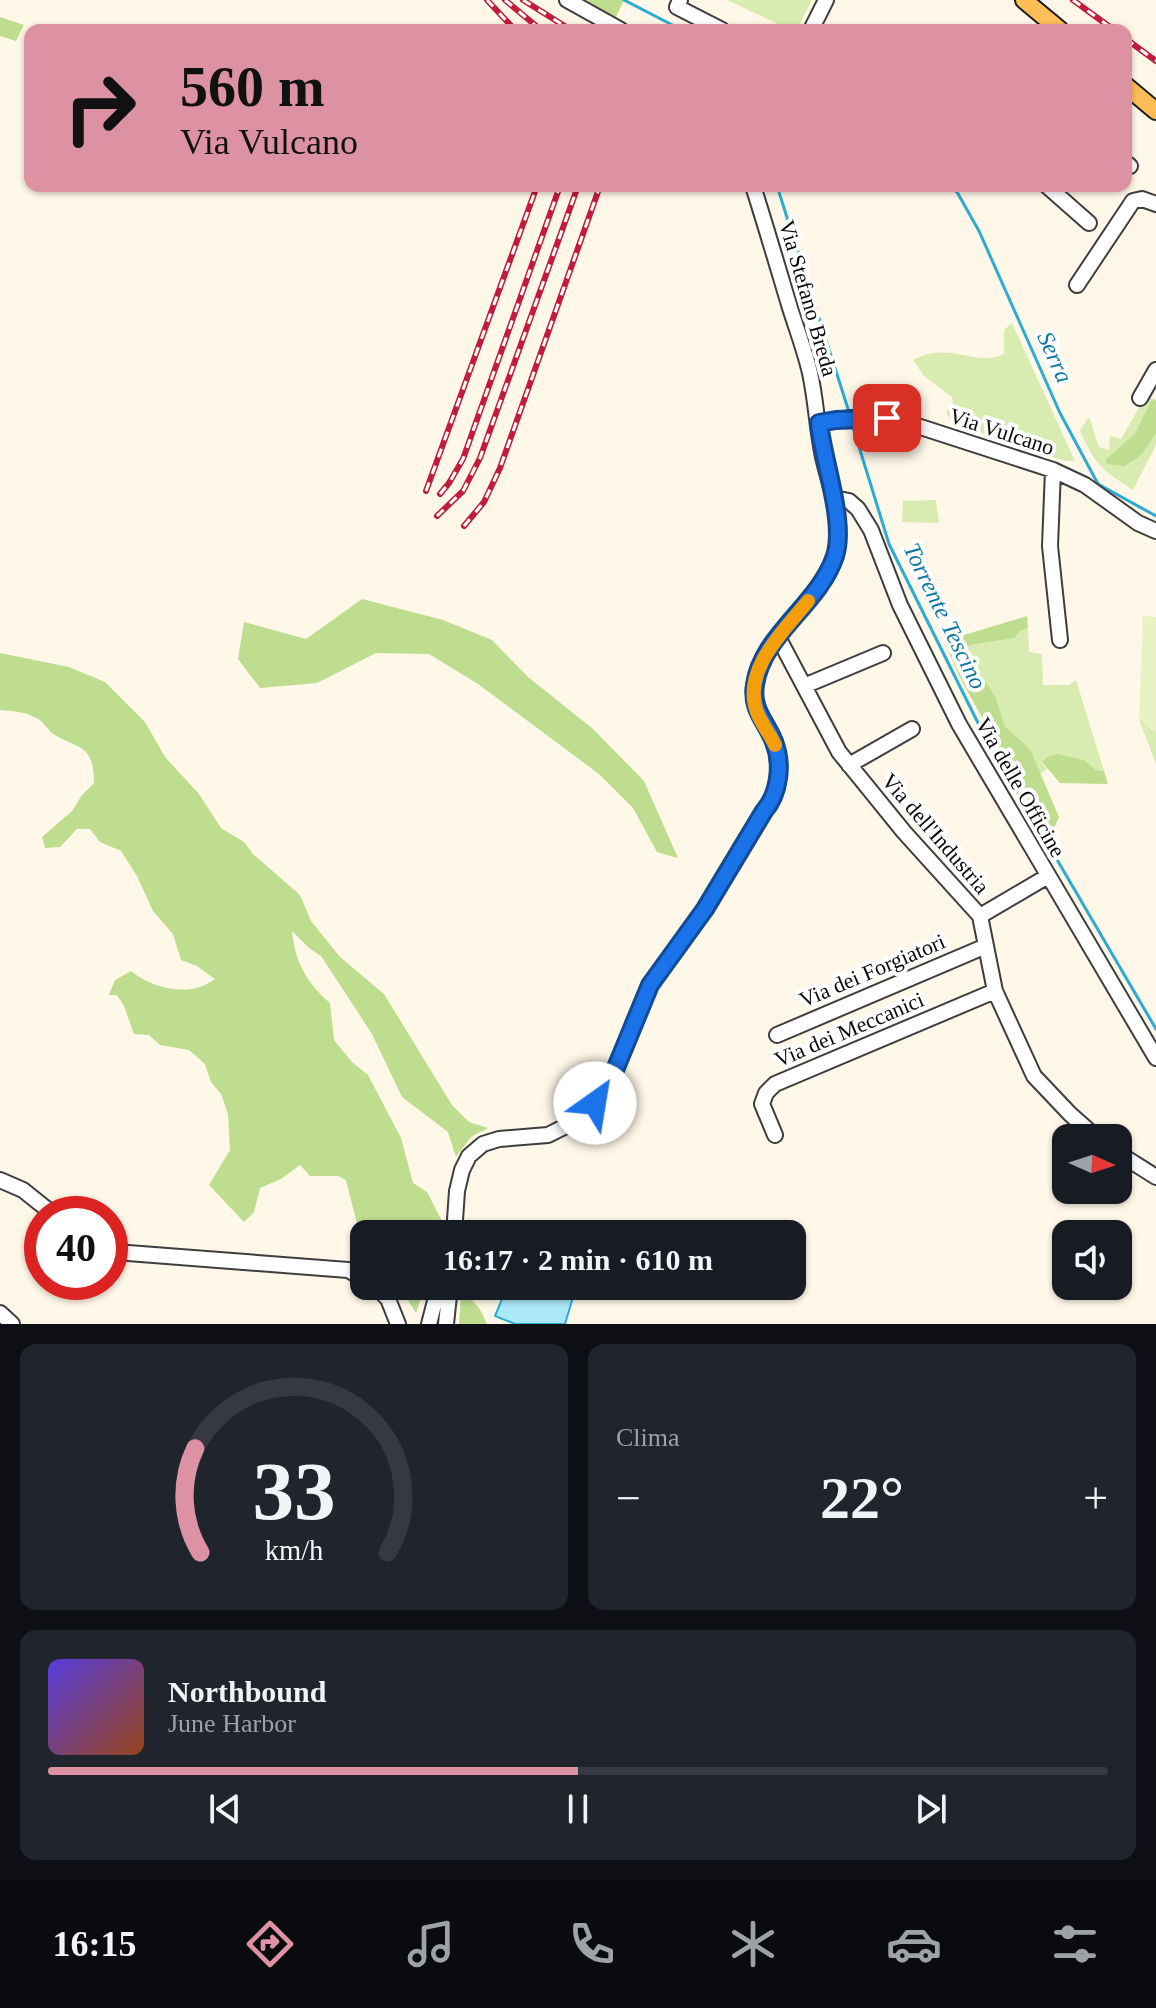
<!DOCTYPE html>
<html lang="it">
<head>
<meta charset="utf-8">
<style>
	body { margin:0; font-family:Georgia,serif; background:#20242c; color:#f1f3f6; height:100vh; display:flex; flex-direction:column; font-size:30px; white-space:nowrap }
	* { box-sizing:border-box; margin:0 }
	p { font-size:26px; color:#9ea1a6 }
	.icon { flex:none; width:44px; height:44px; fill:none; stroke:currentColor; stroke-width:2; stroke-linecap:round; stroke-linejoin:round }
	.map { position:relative; height:1324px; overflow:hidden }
	.sheet { display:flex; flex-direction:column; gap:20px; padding:20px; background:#0d0f14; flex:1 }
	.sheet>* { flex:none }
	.hud { position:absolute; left:24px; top:24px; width:1108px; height:168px; border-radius:16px; box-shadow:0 2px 6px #0004; background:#dc92a3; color:#111; overflow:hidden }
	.needle { width:52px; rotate:93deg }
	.buttons { position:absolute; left:1052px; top:1124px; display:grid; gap:16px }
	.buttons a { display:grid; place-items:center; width:80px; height:80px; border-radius:16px; background:#171b24; box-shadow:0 2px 6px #0004; font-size:40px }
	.speed { position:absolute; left:24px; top:1196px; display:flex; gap:16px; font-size:40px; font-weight:700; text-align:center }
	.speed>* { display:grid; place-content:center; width:104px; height:104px; border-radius:50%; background:#171b24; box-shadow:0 2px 6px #0004; line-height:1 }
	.speed .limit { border:12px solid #d22; background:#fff; color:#111 }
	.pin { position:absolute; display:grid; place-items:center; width:68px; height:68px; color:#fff; margin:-34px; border-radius:16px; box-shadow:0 4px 12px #0006 }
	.me { position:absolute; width:88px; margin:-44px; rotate:32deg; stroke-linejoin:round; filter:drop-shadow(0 0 6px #0008) }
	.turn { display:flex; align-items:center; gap:28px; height:168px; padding:0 24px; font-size:36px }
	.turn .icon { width:104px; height:104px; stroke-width:2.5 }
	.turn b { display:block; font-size:56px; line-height:68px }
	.big { font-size:60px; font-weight:700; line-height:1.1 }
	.sheet .tile { flex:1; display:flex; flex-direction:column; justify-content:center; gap:12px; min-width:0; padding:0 28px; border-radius:16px; background:#20242c }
	.sheet .dial { align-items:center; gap:0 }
	.dial svg { height:208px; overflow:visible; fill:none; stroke:#363941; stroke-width:7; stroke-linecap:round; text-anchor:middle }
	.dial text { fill:#f1f3f6; stroke:none }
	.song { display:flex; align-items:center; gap:24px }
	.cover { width:96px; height:96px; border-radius:12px; background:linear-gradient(135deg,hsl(250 70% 55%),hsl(20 70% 35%)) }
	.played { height:8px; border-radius:4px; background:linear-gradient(90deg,#dc92a3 50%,#363941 50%) }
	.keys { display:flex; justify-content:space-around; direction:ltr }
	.heat { display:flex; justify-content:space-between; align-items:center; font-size:44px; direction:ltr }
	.sheet .tiles { flex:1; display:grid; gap:20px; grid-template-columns:1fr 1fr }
	.tile:last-child { grid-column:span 2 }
	.trip { position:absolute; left:350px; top:1220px; width:456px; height:80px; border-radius:16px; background:#171b24; box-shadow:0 2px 6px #0004; font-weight:700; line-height:80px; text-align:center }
	.dock { display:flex; height:128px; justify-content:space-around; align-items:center; background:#090b0e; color:#9ea1a6 }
	.dock .icon { width:56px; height:56px }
	.dock .selected { color:#dc92a3 }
	.dock b { font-size:36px; color:#f1f3f6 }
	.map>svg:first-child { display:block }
	.green { fill:#d8ebb0 }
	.forest { fill:#bedd8f }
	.pitch { fill:#e9f2c3 }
	.water { fill:#aae8fa; stroke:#2cacd5; stroke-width:2 }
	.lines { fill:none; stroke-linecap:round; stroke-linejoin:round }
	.stream { stroke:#2cacd5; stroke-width:3 }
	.minor-casing { stroke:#3e3e3e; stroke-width:18 }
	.major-casing { stroke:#1c1c1c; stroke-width:20 }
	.minor { stroke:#fff; stroke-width:14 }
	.major { stroke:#ffbd58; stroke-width:16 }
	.rail-casing { stroke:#c21c3d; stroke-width:6 }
	.rail { stroke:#fff; stroke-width:3; stroke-dasharray:9; stroke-linecap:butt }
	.route-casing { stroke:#114b97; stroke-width:20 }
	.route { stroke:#1a73e8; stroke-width:14 }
	.slow { stroke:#f59e0b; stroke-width:14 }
	.labels { text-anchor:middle; stroke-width:8; stroke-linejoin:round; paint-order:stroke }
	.street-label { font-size:22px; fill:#0b0b0b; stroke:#fff }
	.water-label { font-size:24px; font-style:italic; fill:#0e78a2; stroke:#fff }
</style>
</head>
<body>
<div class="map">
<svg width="1156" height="1324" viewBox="0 0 1156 1324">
	<rect width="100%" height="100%" fill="#fff7e8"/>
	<path class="green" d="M727,0H812L797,30H791Z
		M1012,323L1075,461H1064L956,424L947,415V409L953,403L952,397L924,376L913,360C949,340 977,368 1004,354V330Z
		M1146,395L1156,400V445L1133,490C1102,470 1094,464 1080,430L1089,417L1099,447L1109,450L1110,436L1121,439Z
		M936,500L939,523L902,522L903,501Z
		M1028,628L1029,652L1042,654L1043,685H1069L1076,680L1104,771L1096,770L1084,760L1042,763L1047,769L1040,774L1030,749L1004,725L965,650L970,645L1013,638L1020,631Z
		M1139,719L1156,733V764Z"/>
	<path class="forest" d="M587,0H624L615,19Z
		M0,17L24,25L16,41L0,36Z
		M1156,400V433L1142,454L1125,466L1107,464L1106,459L1135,434L1151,401Z
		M362,599L443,620L492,640L528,677L593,729L644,781L678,858L657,852L633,808L599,774L478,684L429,654L376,653L317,683L260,688L238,659L244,622L306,639Z
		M1027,616L1028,628L1020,631L1014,638L970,645L965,650L996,698L1004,725L1030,749L1059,817L1052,833L1046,832L960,678L944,641Z
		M0,653L69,667L105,682L145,722L165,757L199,794L221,828L244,842L253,854L300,895L311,921L340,957L384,994L452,1105L469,1122L488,1128L471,1137L456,1157L448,1132L402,1097L372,1034L321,956L309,948L292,931C295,962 307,983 330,1003L334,1040L352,1062L368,1075L401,1138L413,1183L427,1192L444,1225L440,1234H364V1241L359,1232L346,1180L338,1176H310L300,1165L281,1179L260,1188L254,1212L244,1222L209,1185L230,1150L228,1114L221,1094L211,1082L205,1064L189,1050L160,1045L149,1035L134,1034L124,1006L117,995H109L115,980L131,971C153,989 191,998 215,979L197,966L181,960L173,934L153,911L137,876L121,851L100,842L90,829H77L60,847L45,848L42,837L72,811L82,795L94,783C94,742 77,750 52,733C47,729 44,722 38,719C27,712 13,711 0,710Z
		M1057,754L1084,760L1096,770L1104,771L1108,784L1060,783L1042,762L1047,757Z
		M399,1286H425L416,1313Z
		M461,1294C476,1300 481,1310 487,1324H459Z"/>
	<path class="pitch" d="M1143,616L1156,617V733L1139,719Z"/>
	<path class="water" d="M534,1286H546L573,1297L565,1324H515L495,1316L507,1287L530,1296Z"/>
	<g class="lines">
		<path class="stream" d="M624,0L682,30
			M777,186L849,412
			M950,186L957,192L979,231L1060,413L1098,484L1156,516
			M852,424L889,544L983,733L1156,1029"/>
		<defs>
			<path id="minor" d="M567,0L621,30
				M680,0L677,7L722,30
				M811,30L826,0
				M1126,163L1130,166
				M1047,186L1089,223
				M1077,285L1133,201L1142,199L1156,204
				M1140,398L1156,370
				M819,423C846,417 874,415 902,421L1053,470L1085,485L1138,523L1156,531
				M1053,470L1050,546L1060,640
				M834,498L849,501L858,509L871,530L900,605L959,724L1156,1058
				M778,637L839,752L904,832L980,916L995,991L1034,1076L1070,1114L1097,1138
				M804,686L883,653
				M849,765L912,729
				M980,916L1048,876
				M777,1035L986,946
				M775,1135L762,1104L766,1093L775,1084L995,991
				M1118,1153L1156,1177
				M0,1180L23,1190L53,1214
				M454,1234L457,1191L462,1170L469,1156L483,1144L499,1139L548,1135L582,1118L608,1087L650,985L705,909L764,811C779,794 782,764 775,742C767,721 751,713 754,686C760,639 817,603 834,558C846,526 830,488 823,457C817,429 816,400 810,373C805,351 797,330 790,308C778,268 766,227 753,186
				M110,1250L115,1252L348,1270L364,1279
				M375,1286L388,1299L398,1324
				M0,1313L12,1324
				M429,1324L439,1286
				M446,1324L450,1286"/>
			<path id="major" d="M1024,0L1060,30
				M1126,86L1156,111"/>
		</defs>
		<use href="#minor" class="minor-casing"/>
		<use href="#major" class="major-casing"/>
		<use href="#minor" class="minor"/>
		<use href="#major" class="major"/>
		<defs>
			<path id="rail" d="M487,0L515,30
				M505,0L541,30
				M523,0L571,30
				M1073,0L1114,30
				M1126,39L1156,61
				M426,491L537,186
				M440,494L449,483L463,459L560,186
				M437,516L463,491L480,458L578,186
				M464,526L484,502L500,468L600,186"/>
		</defs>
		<use href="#rail" class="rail-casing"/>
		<use href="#rail" class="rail"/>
	</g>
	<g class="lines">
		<defs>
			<path id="route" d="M595,1103L608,1087L650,985L705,909L764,811C779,794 783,764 774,742C766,721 751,710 755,685C762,634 819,605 835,556C846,522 823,461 819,423L836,420L887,418"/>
		</defs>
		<use href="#route" class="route-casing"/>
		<use href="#route" class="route"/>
		<path class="slow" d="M775,745C770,734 761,723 757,712C741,670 785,630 808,601"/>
	</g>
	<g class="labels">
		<g class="street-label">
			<text transform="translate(809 298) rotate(74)" y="8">Via Stefano Breda</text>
			<text transform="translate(1002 431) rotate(18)" y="8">Via Vulcano</text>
			<text transform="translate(1021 787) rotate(60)" y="8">Via delle Officine</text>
			<text transform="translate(936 833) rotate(49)" y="8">Via dell'Industria</text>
			<text transform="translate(872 970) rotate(-23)" y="8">Via dei Forgiatori</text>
			<text transform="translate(849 1029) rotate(-23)" y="8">Via dei Meccanici</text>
		</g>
		<g class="water-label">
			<text transform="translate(1055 357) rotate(66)" y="8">Serra</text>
			<text transform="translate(945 616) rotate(64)" y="8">Torrente Tescino</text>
		</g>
	</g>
</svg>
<div class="buttons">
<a><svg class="needle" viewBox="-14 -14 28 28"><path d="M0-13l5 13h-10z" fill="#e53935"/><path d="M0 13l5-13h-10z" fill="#9ea1a6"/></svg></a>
<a><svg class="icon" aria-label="sound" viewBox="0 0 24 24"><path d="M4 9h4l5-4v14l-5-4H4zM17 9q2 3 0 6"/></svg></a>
</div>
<div class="speed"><div class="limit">40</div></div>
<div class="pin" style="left:887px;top:418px;background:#d93025"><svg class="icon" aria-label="arrive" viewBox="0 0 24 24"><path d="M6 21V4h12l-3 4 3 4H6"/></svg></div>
<svg class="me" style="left:595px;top:1103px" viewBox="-20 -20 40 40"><circle r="19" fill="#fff"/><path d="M0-13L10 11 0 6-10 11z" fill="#1a73e8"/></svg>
<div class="trip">16:17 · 2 min · 610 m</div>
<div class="hud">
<div class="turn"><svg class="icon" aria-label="right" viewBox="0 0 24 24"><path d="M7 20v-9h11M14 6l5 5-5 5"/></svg><div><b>560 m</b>Via Vulcano</div></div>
</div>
</div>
<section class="sheet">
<div class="tiles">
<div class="tile dial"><svg viewBox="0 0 100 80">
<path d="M14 69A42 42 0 1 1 86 69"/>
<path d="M14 69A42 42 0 0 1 12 29" stroke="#dc92a3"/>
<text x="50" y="56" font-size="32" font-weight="700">33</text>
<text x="50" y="72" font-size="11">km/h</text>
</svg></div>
<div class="tile"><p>Clima</p>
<div class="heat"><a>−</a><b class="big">22°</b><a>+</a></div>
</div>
<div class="tile">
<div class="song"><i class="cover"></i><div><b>Northbound</b><p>June Harbor</p></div></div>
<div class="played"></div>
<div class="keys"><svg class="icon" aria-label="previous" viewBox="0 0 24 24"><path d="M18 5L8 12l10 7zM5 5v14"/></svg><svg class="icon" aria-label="pause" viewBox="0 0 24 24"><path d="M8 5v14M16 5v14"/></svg><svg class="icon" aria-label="next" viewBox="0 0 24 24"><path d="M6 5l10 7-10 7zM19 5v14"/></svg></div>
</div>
</div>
</section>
<nav class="dock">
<b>16:15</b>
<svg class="icon selected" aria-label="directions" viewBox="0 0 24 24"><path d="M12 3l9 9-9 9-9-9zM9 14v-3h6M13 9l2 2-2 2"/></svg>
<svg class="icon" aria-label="music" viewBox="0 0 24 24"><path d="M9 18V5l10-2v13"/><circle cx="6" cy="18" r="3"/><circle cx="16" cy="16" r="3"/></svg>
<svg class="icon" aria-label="phone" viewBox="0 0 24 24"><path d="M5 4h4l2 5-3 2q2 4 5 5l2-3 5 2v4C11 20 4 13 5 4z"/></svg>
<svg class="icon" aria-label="climate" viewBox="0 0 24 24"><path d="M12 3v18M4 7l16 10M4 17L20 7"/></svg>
<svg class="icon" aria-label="car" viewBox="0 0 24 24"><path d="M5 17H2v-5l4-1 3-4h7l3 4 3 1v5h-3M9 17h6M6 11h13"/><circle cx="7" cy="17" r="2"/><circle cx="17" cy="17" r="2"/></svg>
<svg class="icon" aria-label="filters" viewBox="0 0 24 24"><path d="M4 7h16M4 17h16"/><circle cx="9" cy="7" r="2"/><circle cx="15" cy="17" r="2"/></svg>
</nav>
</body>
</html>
